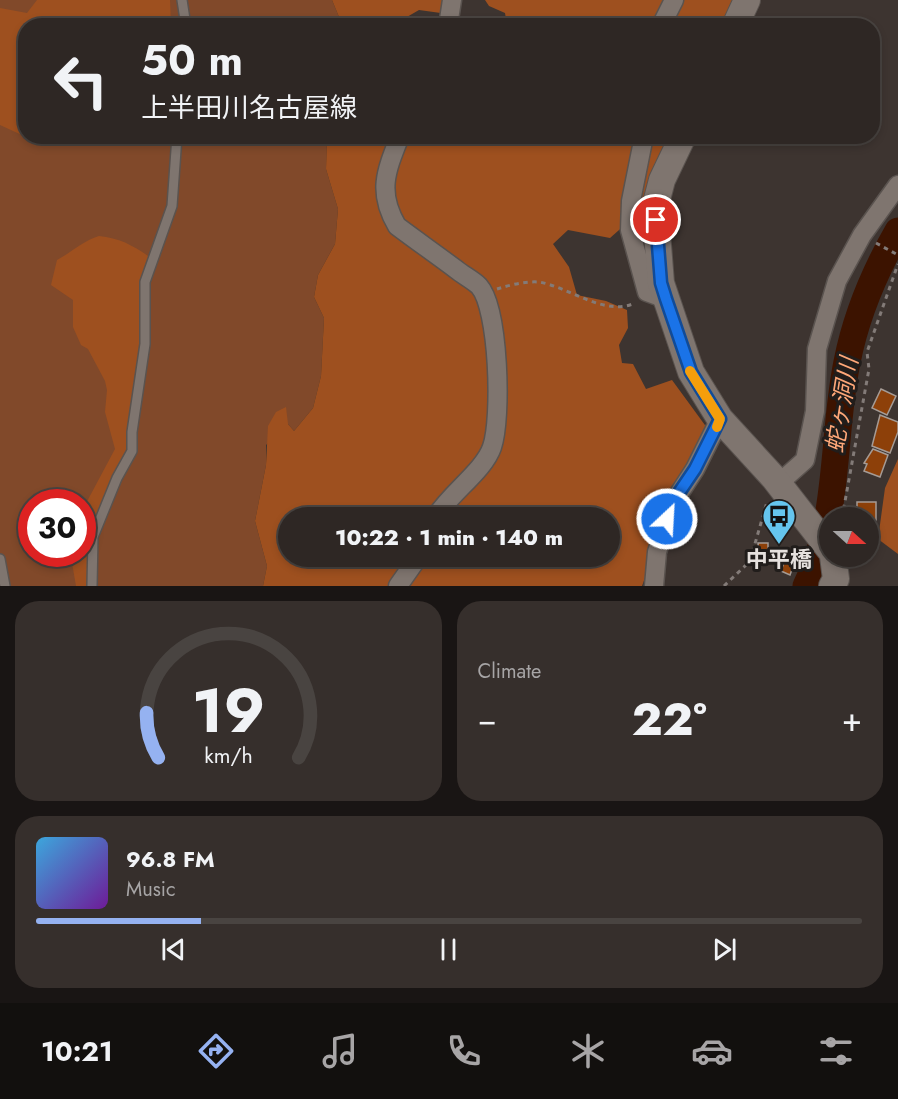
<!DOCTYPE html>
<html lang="en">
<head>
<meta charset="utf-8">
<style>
	body { margin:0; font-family:Jost,"Noto Sans JP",sans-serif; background:#362f2c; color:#f1f3f6; height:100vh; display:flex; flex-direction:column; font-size:22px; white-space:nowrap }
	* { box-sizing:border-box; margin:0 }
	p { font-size:20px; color:#a7a5a6 }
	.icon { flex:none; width:33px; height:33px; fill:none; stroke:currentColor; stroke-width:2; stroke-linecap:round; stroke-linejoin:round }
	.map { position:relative; height:586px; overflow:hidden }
	.panel { display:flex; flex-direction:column; gap:15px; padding:15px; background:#191514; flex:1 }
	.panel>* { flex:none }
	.hud { position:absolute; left:18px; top:18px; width:862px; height:126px; border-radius:24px; box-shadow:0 3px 9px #0003,0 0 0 2px #494441; background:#2e2724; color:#f1f3f6; overflow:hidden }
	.needle { width:39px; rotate:111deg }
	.tools { position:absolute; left:819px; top:507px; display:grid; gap:12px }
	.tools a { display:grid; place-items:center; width:60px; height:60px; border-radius:50%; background:#2e2724; box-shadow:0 3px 9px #0003,0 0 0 2px #494441; font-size:30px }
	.speed { position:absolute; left:18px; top:489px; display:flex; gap:12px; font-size:30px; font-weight:700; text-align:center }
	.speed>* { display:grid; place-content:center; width:78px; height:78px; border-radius:50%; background:#2e2724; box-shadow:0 3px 9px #0003,0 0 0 2px #494441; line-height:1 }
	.speed .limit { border:9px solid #d22; background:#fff; color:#111 }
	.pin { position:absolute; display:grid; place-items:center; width:51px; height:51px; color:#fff; margin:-26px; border:3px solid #fff; border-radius:50%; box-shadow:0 2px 6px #0007 }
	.me { position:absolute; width:66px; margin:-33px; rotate:25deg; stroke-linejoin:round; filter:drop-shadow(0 0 4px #0008) }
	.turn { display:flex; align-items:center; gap:21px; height:126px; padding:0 24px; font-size:27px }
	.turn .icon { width:78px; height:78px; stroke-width:2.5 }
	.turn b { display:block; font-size:42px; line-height:51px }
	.big { font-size:45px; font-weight:800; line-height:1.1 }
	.panel .card { flex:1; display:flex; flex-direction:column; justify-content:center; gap:9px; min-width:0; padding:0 21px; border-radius:24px; background:#362f2c }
	.panel .dial { align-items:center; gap:0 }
	.dial svg { height:156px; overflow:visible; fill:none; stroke:#494441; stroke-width:7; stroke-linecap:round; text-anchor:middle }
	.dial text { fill:#f1f3f6; stroke:none }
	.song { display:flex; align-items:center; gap:18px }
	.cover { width:72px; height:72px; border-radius:9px; background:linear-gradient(135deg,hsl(200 70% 55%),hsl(280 70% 35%)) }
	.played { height:6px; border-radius:3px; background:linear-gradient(90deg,#95b2f1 20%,#494441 20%) }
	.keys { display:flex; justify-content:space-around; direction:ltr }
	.heat { display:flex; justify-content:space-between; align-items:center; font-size:33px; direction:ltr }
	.panel .tiles { flex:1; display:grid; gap:15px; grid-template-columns:1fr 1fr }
	.card:last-child { grid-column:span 2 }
	.trip { position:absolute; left:278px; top:507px; width:342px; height:60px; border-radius:30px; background:#2e2724; box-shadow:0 3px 9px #0003,0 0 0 2px #494441; font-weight:800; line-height:60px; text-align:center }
	.dock { display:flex; height:96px; justify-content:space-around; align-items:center; background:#12100e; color:#a7a5a6 }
	.dock .icon { width:42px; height:42px }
	.dock .selected { color:#95b2f1 }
	.dock b { font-size:27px; color:#f1f3f6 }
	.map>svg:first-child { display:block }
	.green { fill:#81492a; fill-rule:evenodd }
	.forest { fill:#9e501f }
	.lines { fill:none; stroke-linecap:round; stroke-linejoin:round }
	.stream { stroke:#3c1300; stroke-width:4.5 }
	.river { stroke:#3c1300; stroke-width:27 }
	.building { fill:#8d4009; stroke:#a59b95; stroke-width:1.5 }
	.lane-casing { stroke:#5a534f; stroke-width:12 }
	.street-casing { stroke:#5a534f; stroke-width:21 }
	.secondary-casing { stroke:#5a534f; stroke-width:28 }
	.path { stroke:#837b78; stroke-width:3; stroke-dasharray:4.5 4.5; stroke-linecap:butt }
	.lane { stroke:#7f756f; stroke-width:9 }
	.street { stroke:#7f756f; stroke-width:18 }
	.secondary { stroke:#7f756f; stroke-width:26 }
	.route-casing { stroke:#114b97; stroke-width:15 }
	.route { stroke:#1a73e8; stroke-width:10 }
	.slow { stroke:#f59e0b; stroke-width:10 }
	.labels { text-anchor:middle; stroke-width:6; stroke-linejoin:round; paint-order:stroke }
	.poi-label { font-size:22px; font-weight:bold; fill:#e6e1de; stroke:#211d1b }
	.water-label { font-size:24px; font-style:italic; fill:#fea778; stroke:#211d1b }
</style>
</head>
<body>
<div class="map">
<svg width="898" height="586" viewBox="0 0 898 586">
	<rect width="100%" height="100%" fill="#3d3430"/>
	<path class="green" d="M0,0H332L339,17L336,25L26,26V136L327,137L326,169L338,209L335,244L318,275L314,297L324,318L321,376L313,408L294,431L288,424L266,445V465L255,521L267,566L263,586H3L0,573ZM32,502H82V554H32Z"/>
	<path class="forest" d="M37,0H170L171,25L26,26V136L89,137L68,146L49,137L35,141L0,125V8L27,13Z
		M332,0H449L448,14L419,10L400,21V25H336L339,17Z
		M485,0H669L657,26L507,25L505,13L489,6Z
		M680,0H737L725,25L667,26Z
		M327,137H397L380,198L476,287L490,319L488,444L431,517L288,518V556L415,557L391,586H263L267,566L255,521L266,465L268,426L276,412L286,407L288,424L294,431L313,408L321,376L324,318L314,297L318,275L335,244L338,209L326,169Z
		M404,137H639L627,223L610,238L568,230L553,244L569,267L577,295L606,301L627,310L628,328L619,345L622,363L633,364L646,389L672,380L710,432L656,548L642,586H405L424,557L609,556V518L441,517L493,454L490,298L399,224L388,185Z
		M651,137H672L648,220L637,226L641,179Z
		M99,236C120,238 134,246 151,258L129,452L113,477L88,545L89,586H76L71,557V554H82L83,509L115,449L105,412L107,390L105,381L88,349L81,345L73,327V300L51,285L57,260C72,252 83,241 99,236Z
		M898,459V554L878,539L885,488Z"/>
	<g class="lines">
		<path class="stream" d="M806,584L809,586"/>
		<path class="river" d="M806,586C840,518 832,435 847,362C856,316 875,271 898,231"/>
	</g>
	<path class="building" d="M881,389L896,396L887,415L872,408Z
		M880,415L898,422V432L890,453L872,446Z
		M873,449L888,455L880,477L864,471L867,464L864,463Z
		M857,502H876V520L857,518Z
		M758,543H768V555L759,556Z
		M786,557L795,561L790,575L781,571Z"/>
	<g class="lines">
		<defs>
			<path id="lane" d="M182,0L186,26
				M0,559L5,586
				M92,586L93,537L117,478L132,451V432L145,344V282L172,206L177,136"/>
			<path id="street" d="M448,26L452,0
				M661,26L674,0
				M400,136C386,171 377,192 397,226C417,241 437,255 457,270C463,275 473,280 479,286C499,308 502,418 492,447C484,471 449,494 435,518
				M644,136L631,201L630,230L647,292L666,299
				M778,484L805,460L815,411L817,349L837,281L862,235L898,185
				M398,586L419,556
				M654,586L657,552L673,503L695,469L720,419"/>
			<path id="secondary" d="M735,26L747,0
				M683,136L662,180L655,207L661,283L691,372L720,419L774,478L830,550
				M832,586L836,579L833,556"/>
		</defs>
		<use href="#lane" class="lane-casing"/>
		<use href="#street" class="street-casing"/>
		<use href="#secondary" class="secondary-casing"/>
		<path class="path" d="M876,243L898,255
			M497,289C510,285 525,281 539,282C569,287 605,317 635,303
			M842,518L869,369L867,352L898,264
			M724,586L746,565L752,554L767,502"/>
		<use href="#lane" class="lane"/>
		<use href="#street" class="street"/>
		<use href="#secondary" class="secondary"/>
	</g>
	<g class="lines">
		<defs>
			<path id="route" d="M656,220L661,283L666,299L691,372L720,419L695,469L672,503L667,519"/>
		</defs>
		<use href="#route" class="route-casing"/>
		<use href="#route" class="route"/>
		<path class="slow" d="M690,371L720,419L717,427"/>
	</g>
	<defs>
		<symbol id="bus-pin" viewBox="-11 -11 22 30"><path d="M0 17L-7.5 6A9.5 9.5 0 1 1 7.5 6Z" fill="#65c5ee" stroke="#211d1b"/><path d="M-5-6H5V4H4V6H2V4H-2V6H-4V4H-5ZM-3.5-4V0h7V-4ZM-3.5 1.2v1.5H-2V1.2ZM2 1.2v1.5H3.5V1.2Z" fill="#111"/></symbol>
	</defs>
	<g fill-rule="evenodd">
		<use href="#bus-pin" x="760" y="497" width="38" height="52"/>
	</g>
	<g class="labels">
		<g class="poi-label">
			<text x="779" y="567">中平橋</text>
		</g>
		<g class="water-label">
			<text transform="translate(842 405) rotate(-81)" y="8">蛇ヶ洞川</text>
		</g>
	</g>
</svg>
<div class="tools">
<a><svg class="needle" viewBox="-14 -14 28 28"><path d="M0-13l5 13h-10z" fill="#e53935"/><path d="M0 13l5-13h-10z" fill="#a7a5a6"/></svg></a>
</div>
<div class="speed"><div class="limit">30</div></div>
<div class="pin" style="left:656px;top:220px;background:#d93025"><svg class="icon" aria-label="arrive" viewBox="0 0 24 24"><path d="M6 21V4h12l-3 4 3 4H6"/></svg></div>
<svg class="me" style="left:667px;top:519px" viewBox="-20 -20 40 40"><circle r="17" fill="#1a73e8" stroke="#fff" stroke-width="3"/><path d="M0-11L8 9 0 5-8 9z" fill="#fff"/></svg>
<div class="trip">10:22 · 1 min · 140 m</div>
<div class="hud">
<div class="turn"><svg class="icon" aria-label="left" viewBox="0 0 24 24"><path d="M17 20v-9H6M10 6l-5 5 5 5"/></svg><div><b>50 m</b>上半田川名古屋線</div></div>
</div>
</div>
<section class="panel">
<div class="tiles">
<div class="card dial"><svg viewBox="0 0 100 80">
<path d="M14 69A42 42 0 1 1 86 69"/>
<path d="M14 69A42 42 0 0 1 8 46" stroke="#95b2f1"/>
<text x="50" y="56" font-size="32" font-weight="700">19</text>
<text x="50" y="72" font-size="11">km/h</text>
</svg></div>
<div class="card"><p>Climate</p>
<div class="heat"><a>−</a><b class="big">22°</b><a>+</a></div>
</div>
<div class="card">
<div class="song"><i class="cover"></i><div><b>96.8 FM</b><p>Music</p></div></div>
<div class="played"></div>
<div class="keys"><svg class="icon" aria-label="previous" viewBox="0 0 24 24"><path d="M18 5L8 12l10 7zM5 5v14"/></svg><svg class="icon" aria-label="pause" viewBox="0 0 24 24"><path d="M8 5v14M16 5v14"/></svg><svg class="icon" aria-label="next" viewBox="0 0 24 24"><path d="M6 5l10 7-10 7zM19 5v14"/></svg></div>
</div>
</div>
</section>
<nav class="dock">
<b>10:21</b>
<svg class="icon selected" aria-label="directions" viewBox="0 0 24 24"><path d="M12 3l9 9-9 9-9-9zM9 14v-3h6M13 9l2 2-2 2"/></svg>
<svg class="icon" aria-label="music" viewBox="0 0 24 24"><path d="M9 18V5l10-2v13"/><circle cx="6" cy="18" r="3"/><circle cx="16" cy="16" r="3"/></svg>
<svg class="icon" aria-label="phone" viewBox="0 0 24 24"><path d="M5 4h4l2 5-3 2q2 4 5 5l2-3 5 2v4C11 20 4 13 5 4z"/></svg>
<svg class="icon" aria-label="climate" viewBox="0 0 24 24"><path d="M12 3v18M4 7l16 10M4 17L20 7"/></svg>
<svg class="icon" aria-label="car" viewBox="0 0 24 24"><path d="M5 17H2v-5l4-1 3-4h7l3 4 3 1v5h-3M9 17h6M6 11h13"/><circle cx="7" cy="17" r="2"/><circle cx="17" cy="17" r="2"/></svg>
<svg class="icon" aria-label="filters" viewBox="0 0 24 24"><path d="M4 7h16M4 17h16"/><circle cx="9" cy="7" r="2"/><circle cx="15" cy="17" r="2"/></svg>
</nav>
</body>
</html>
